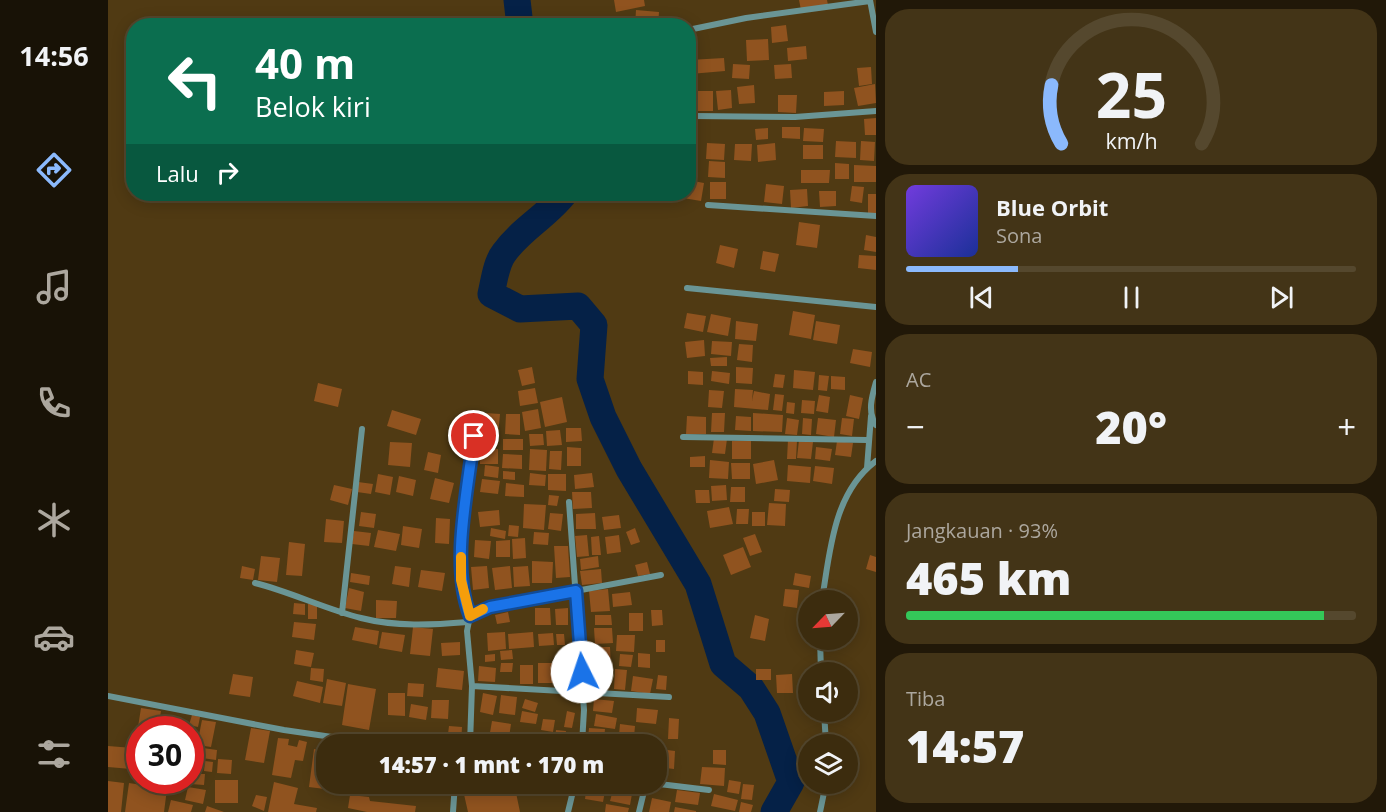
<!DOCTYPE html>
<html lang="id">
<head>
<meta charset="utf-8">
<style>
	body { margin:0; font-family:"Open Sans",sans-serif; background:#433417; color:#f1f3f6; height:100vh; display:flex; flex-direction:column; font-size:22px; white-space:nowrap }
	* { box-sizing:border-box; margin:0 }
	p { font-size:20px; color:#aca79e }
	.icon { flex:none; width:33px; height:33px; fill:none; stroke:currentColor; stroke-width:2; stroke-linecap:round; stroke-linejoin:round }
	.map { position:relative; flex:1; overflow:hidden }
	.sheet { display:flex; flex-direction:column; gap:9px; padding:9px; background:#211808; width:510px }
	.sheet>* { flex:none }
	.banner { position:absolute; left:18px; top:18px; width:570px; height:183px; border-radius:24px; box-shadow:0 3px 15px #0003,0 0 0 2px #55482e; background:#0b6e4f; color:#fff; overflow:hidden }
	.needle { width:39px; rotate:245deg }
	.fabs { position:absolute; left:690px; top:590px; display:grid; gap:12px }
	.fabs a { display:grid; place-items:center; width:60px; height:60px; border-radius:50%; background:#3c2c0e; box-shadow:0 3px 15px #0003,0 0 0 2px #55482e; font-size:30px }
	.speed { position:absolute; left:18px; top:716px; display:flex; gap:12px; font-size:30px; font-weight:700; text-align:center }
	.speed>* { display:grid; place-content:center; width:78px; height:78px; border-radius:50%; background:#3c2c0e; box-shadow:0 3px 15px #0003,0 0 0 2px #55482e; line-height:1 }
	.speed .limit { border:9px solid #d22; background:#fff; color:#111 }
	.pin { position:absolute; display:grid; place-items:center; width:51px; height:51px; color:#fff; margin:-26px; border:3px solid #fff; border-radius:50%; box-shadow:0 2px 6px #0007 }
	.me { position:absolute; width:66px; margin:-33px; rotate:356deg; stroke-linejoin:round; filter:drop-shadow(0 0 4px #0008) }
	.turn { display:flex; align-items:center; gap:21px; height:126px; padding:0 30px; font-size:27px }
	.turn .icon { width:78px; height:78px; stroke-width:2.5 }
	.turn b { display:block; font-size:42px; line-height:51px }
	.then { display:flex; align-items:center; height:57px; padding:0 30px; background:#0003; gap:12px; font-size:22px }
	.big { font-size:45px; font-weight:800; line-height:1.1 }
	.sheet .tile { flex:1; display:flex; flex-direction:column; justify-content:center; gap:9px; min-width:0; padding:0 21px; border-radius:24px; background:#433417 }
	.sheet .dial { align-items:center; gap:0 }
	.dial svg { height:156px; overflow:visible; fill:none; stroke:#55482e; stroke-width:7; stroke-linecap:round; text-anchor:middle }
	.dial text { fill:#f1f3f6; stroke:none }
	.song { display:flex; align-items:center; gap:18px }
	.cover { width:72px; height:72px; border-radius:9px; background:linear-gradient(135deg,hsl(260 70% 55%),hsl(230 70% 35%)) }
	.played { height:6px; border-radius:3px; background:linear-gradient(90deg,#8bb9fc 25%,#55482e 25%) }
	.keys { display:flex; justify-content:space-around; direction:ltr }
	.heat { display:flex; justify-content:space-between; align-items:center; font-size:33px; direction:ltr }
	.charge { height:9px; border-radius:4px; background:linear-gradient(90deg,#34c759 93%,#55482e 0) }
	.trip { position:absolute; left:208px; top:734px; width:351px; height:60px; border-radius:24px; background:#3c2c0e; box-shadow:0 3px 15px #0003,0 0 0 2px #55482e; font-weight:800; line-height:60px; text-align:center }
	main { display:flex; flex:1; min-height:0 }
	.dock { display:flex; flex-direction:column; width:108px; justify-content:space-around; align-items:center; background:#181206; color:#aca79e }
	.dock .icon { width:42px; height:42px }
	.dock .active { color:#8bb9fc }
	.dock b { font-size:27px; color:#f1f3f6 }
	.map>svg:first-child { display:block }
	.lines { fill:none; stroke-linecap:round; stroke-linejoin:round }
	.river { stroke:#052147; stroke-width:27 }
	.building { fill:#90531f }
	.street { stroke:#6a9595; stroke-width:6 }
	.route-casing { stroke:#114b97; stroke-width:15 }
	.route { stroke:#1a73e8; stroke-width:10 }
	.slow { stroke:#f59e0b; stroke-width:10 }
</style>
</head>
<body>
<main>
<nav class="dock">
<b>14:56</b>
<svg class="icon active" aria-label="directions" viewBox="0 0 24 24"><path d="M12 3l9 9-9 9-9-9zM9 14v-3h6M13 9l2 2-2 2"/></svg>
<svg class="icon" aria-label="music" viewBox="0 0 24 24"><path d="M9 18V5l10-2v13"/><circle cx="6" cy="18" r="3"/><circle cx="16" cy="16" r="3"/></svg>
<svg class="icon" aria-label="phone" viewBox="0 0 24 24"><path d="M5 4h4l2 5-3 2q2 4 5 5l2-3 5 2v4C11 20 4 13 5 4z"/></svg>
<svg class="icon" aria-label="climate" viewBox="0 0 24 24"><path d="M12 3v18M4 7l16 10M4 17L20 7"/></svg>
<svg class="icon" aria-label="car" viewBox="0 0 24 24"><path d="M5 17H2v-5l4-1 3-4h7l3 4 3 1v5h-3M9 17h6M6 11h13"/><circle cx="7" cy="17" r="2"/><circle cx="17" cy="17" r="2"/></svg>
<svg class="icon" aria-label="filters" viewBox="0 0 24 24"><path d="M4 7h16M4 17h16"/><circle cx="9" cy="7" r="2"/><circle cx="15" cy="17" r="2"/></svg>
</nav>
<div class="map">
<svg width="768" height="812" viewBox="0 0 768 812">
	<rect width="100%" height="100%" fill="#503a13"/>
	<g class="lines">
		<path class="river" d="M409,0L412,26
			M456,194C439,216 412,230 396,253C388,263 386,282 383,294L412,309L470,306L486,325L482,379L495,417L521,469L590,584L615,664L643,688L659,713L683,782L666,812"/>
	</g>
	<path class="building" d="M506,0H536L537,6L508,12Z
		M691,0H719L720,5L693,10Z
		M528,10L551,12L550,26H527Z
		M678,25L680,41L664,43L663,27Z
		M660,39L661,60L639,61L638,40Z
		M698,46L699,59L680,61L679,48Z
		M616,58L617,71L582,74L581,60Z
		M625,64L642,65L641,79L624,78Z
		M683,64L684,78L667,79L666,65Z
		M763,67L764,84L751,86L749,68Z
		M767,84L768,103L750,106L746,88Z
		M646,85L647,103L631,104L629,87Z
		M623,90L624,108L610,110L608,91Z
		M583,91H605V111H583Z
		M736,91V105L716,106V92Z
		M670,95H689L688,113L670,112Z
		M768,118V135H757L756,119Z
		M674,127H692V139L674,138Z
		M660,128V139L648,140L647,129Z
		M696,128L716,129L715,142L695,141Z
		M580,132H589V148L580,147Z
		M728,141L748,142V158L727,157Z
		M753,141L767,142L766,161L752,160Z
		M599,143L617,144L616,160L598,159Z
		M667,143L668,160L650,162L649,145Z
		M627,144H644L643,161L626,160Z
		M695,145H715V159H695Z
		M601,161L617,162V178L600,177Z
		M727,163L741,164V179H727Z
		M746,165L768,166V182H746Z
		M693,170H722L721,183H693Z
		M580,180L596,183L593,201L575,198L576,194H580Z
		M602,182H618V199H602Z
		M658,184L676,186L674,204L656,202Z
		M744,186L756,187L754,203L742,201Z
		M699,189L700,206L683,208L682,190Z
		M711,191H728V206L712,207Z
		M760,194H768V214H760Z
		M691,222L712,225L709,248L688,245Z
		M758,235L768,237V252L756,250Z
		M612,245L630,249L626,268L608,263Z
		M655,251L671,254L667,272L652,269Z
		M751,255L768,256V270L750,268Z
		M685,311L707,315L703,339L681,335Z
		M579,313L598,316L595,332L576,328Z
		M603,314L623,318L620,336L599,332Z
		M628,321L650,324L648,341L627,339Z
		M708,321L732,325L729,344L705,340Z
		M596,340L597,356L579,358L577,342Z
		M604,341L624,342L623,356L603,354Z
		M631,344L645,345L644,362L629,360Z
		M745,349L764,352L762,367L742,363Z
		M619,357V366H603L602,358Z
		M424,367L427,383L414,386L410,370Z
		M628,367L645,368L644,384L628,383Z
		M686,370L707,372L705,390L685,388Z
		M580,371L595,372V385L580,384Z
		M604,371L622,373L621,384L603,381Z
		M667,374L677,375L675,388L665,387Z
		M711,375L721,376L719,391L710,390Z
		M723,376L737,377V390L723,389Z
		M210,383L234,389L230,407L206,401Z
		M427,388L430,403L412,406L410,391Z
		M627,389L645,390L644,401L646,391L662,394L660,410L626,407Z
		M601,390L616,391L614,408L600,407Z
		M667,394L676,395L674,411L665,410Z
		M711,395L722,397L720,413L708,411Z
		M742,395L755,398L751,419L738,416Z
		M454,397L459,422L437,427L432,402Z
		M694,400L707,401L706,414L693,413Z
		M679,402L687,403L686,414L678,413Z
		M430,409L433,428L417,431L414,412Z
		M284,410L313,419L308,435L279,426Z
		M377,413L392,414L390,435L375,434Z
		M604,413H617L616,432H603Z
		M645,413L675,415L674,432L645,431Z
		M398,414H412V435L397,434Z
		M579,416L598,417V434H578Z
		M628,416L643,417V431L627,430Z
		M679,418L691,420L689,435L677,434Z
		M695,418L704,419L703,435L694,434Z
		M710,418L728,420L726,437L708,434Z
		M734,418L746,419L744,436L732,434Z
		M458,428H473L474,441L458,442Z
		M452,430L454,445L439,446L438,431Z
		M421,434H435L436,445L422,446Z
		M606,438L619,439L617,454L604,453Z
		M395,439H415V450H395Z
		M680,440L689,441L688,459H679Z
		M691,440L705,442L703,459L689,458Z
		M624,441H643V459H624Z
		M729,441L745,443L743,457L727,455Z
		M282,442L304,443L302,467L280,465Z
		M459,447L473,448V466H459Z
		M708,447L724,449L722,461L707,459Z
		M372,449H390V464H372Z
		M422,449L439,450L438,471L421,470Z
		M442,451H454L453,470L441,469Z
		M320,452L333,455L330,473L316,470Z
		M395,454L414,455V469L394,468Z
		M597,456V467H582V457Z
		M602,460L621,462L620,479L601,478Z
		M666,460L670,480L648,484L645,464Z
		M623,463H642V479H624Z
		M377,465L391,467L390,478L376,476Z
		M680,465L703,467L702,483L679,481Z
		M707,466L726,468L724,484L705,481Z
		M395,471L407,472V480L395,479Z
		M422,473L438,475L437,486L421,485Z
		M484,473L486,487L467,489L466,475Z
		M270,474L285,477L282,495L267,492Z
		M440,474H458V491L440,490Z
		M291,476L308,480L305,496L288,492Z
		M327,478L346,483L341,503L322,499Z
		M374,479L392,481L390,494L372,492Z
		M250,482L265,484L263,494L249,492Z
		M398,483L416,485V497L397,496Z
		M226,485L244,489L240,505L222,500Z
		M618,485L619,500L604,501L603,486Z
		M623,487H637V502H622Z
		M667,489L682,490L681,502L666,501Z
		M587,490H601L602,503H588Z
		M464,492H483L484,508L465,509Z
		M441,495L451,496L449,506L440,505Z
		M661,503L678,504L677,526L659,525Z
		M416,504L438,505L436,530L415,528Z
		M621,507L625,524L602,528L599,511Z
		M629,509H641L640,524H628Z
		M391,510L392,525L372,527L370,512Z
		M253,512L268,514L266,528L251,526Z
		M644,512H657V526H644Z
		M442,513L455,514L453,531L440,529Z
		M487,513L488,529H468V514Z
		M511,515L513,528L496,530L494,517Z
		M328,518L342,519L341,544L327,543Z
		M218,519L236,521L234,543L216,542Z
		M401,525L411,526L410,537L400,536Z
		M295,526L314,529L311,548L293,545Z
		M383,528L398,531L397,539L382,536Z
		M527,528L532,542L523,545L518,532Z
		M270,530L292,534L288,551L266,547Z
		M246,531L263,533L261,546L244,544Z
		M426,532L441,533L440,545L425,544Z
		M647,534L654,552L642,556L635,538Z
		M479,535L481,556L469,557L467,536Z
		M511,535L513,552L499,554L497,537Z
		M491,536L493,555H484L483,537Z
		M417,538L418,558L405,559L404,539Z
		M367,540L383,541L381,559L366,557Z
		M402,540V557H388V541Z
		M181,542L197,544L194,576L178,575Z
		M446,546H460L462,577L448,578Z
		M635,547L643,567L623,575L615,555Z
		M762,555L768,557V572L758,569Z
		M153,556L172,558L169,582L150,580Z
		M490,556L491,567L473,570L472,559Z
		M424,561L445,562L444,583H424Z
		M539,562L542,574L530,576L527,565Z
		M134,566L147,569L145,580L132,578Z
		M287,566L303,568L301,587L284,584Z
		M379,566L381,588L365,590L363,567Z
		M402,566L404,588L387,590L384,568Z
		M420,566L422,586L406,587L405,567Z
		M493,569L494,583L474,585L472,571Z
		M313,570L337,573L334,591L310,587Z
		M243,573L262,576L261,585L242,582Z
		M687,573L703,576L701,588L685,585Z
		M241,588L256,592L253,611L237,608Z
		M500,589L502,611L483,612L481,591Z
		M677,589L691,590L689,608L675,606Z
		M522,592L524,605L505,607L504,594Z
		M268,600L289,601L288,618H268Z
		M186,603L197,604V615L185,614Z
		M200,604H209V619H200Z
		M427,608H442L443,625H427Z
		M460,608V625H448L447,609Z
		M543,610H554L555,625L544,626Z
		M400,612L402,622L389,624L387,615Z
		M521,613H535V631H521Z
		M487,615H503L504,625H487Z
		M647,615L661,619L657,641L642,638Z
		M186,622L208,624L206,640L184,637Z
		M247,627L271,631L269,645L244,640Z
		M305,627L325,629L322,656L302,654Z
		M486,628H504L505,643L487,644Z
		M274,632L297,635L294,652L271,648Z
		M397,632L398,649L380,651L379,633Z
		M425,632L426,647L401,649L400,634Z
		M445,633L446,645L431,646L430,634Z
		M448,634H456L457,645H449Z
		M509,635H527L526,652L508,651Z
		M548,640H557V652H548Z
		M352,642V655L334,656L333,643Z
		M485,647H502L503,666L486,667Z
		M188,650L206,653L203,667L186,664Z
		M404,650L405,659L393,660L392,651Z
		M452,650H464L465,661L452,662Z
		M530,653L542,654V668L530,667Z
		M387,654V661L377,662V655Z
		M512,654L525,655L523,667L511,666Z
		M393,663H405L404,672H392Z
		M430,663H447V683H430Z
		M412,665H425V684H412Z
		M371,666L388,668L387,682L370,681Z
		M203,668L216,669L215,682L202,680Z
		M330,668L356,671L354,690L328,687Z
		M507,669L519,670L517,690L506,689Z
		M648,669H663V680H648Z
		M453,670L468,671L467,687L452,686Z
		M125,674L145,677L142,697L121,694Z
		M684,674L685,693H669L668,675Z
		M489,675L502,678L498,691L485,687Z
		M550,675L559,676L558,690L548,689Z
		M525,676L545,679L542,694L523,691Z
		M219,679L238,683L234,706L215,703Z
		M189,681L215,687L212,703L185,696Z
		M300,683L316,684L315,697L299,696Z
		M240,684L268,689L261,730L234,725Z
		M280,693H297V716L280,715Z
		M375,693L389,696L385,715L372,712Z
		M393,695L409,697L407,715L391,713Z
		M417,699L430,703L427,712L414,708Z
		M486,699L506,701L504,713L485,711Z
		M324,700H341L340,719L323,718Z
		M303,704L320,707L318,720L301,717Z
		M33,708L53,711L50,729H32V747L27,746Z
		M529,708L550,710L548,724L528,722Z
		M414,711L430,714L428,724L412,722Z
		M459,711L467,713L464,728L456,727Z
		M488,714L509,718L507,729L486,726Z
		M84,715L92,717L90,727L81,725Z
		M55,717L77,720L76,729H53Z
		M561,718L571,719L570,739H560Z
		M435,719L447,720L445,732L433,730Z
		M94,720L108,722L103,747L89,745Z
		M384,721L403,724L400,744H380Z
		M512,724L527,726L526,737L511,735Z
		M341,726L354,727L353,744L339,742Z
		M143,728L162,731L156,763L137,760Z
		M481,728L497,729L496,740L480,738Z
		M448,730L458,731L456,744H446Z
		M410,735L423,738L422,744H408Z
		M429,735L441,737L440,744H427Z
		M82,736L89,737L86,755H82Z
		M170,738L181,739L180,745L189,747L191,740L199,742L195,761L187,760L183,778L164,775Z
		M506,739L524,741V744H505Z
		M0,746L25,748L23,769L0,767Z
		M88,747L109,750L108,760L87,757Z
		M27,749L32,750V759H26Z
		M206,749L219,752V783H242L240,792L201,787Z
		M559,750L567,751L566,769L558,768Z
		M605,750H618V765L605,764Z
		M82,758L93,759L92,766L82,765Z
		M110,759L124,760L123,774L109,773Z
		M97,761L105,762L104,772L96,771Z
		M82,767L94,768L93,774H97L96,785L69,783V780H82Z
		M594,767L617,768L616,786L592,784Z
		M107,780H130V803H107Z
		M621,780L633,782L631,794L619,792Z
		M0,781L16,783L13,812H0Z
		M166,782L190,788L186,804L209,808L208,812H160Z
		M21,783L59,789L56,812H17Z
		M248,783H271L270,793L247,789Z
		M389,783H406L412,812H360L355,790Z
		M436,783H460L459,794L434,791Z
		M479,783L498,786L495,802L477,799Z
		M635,784L646,785L644,800L633,799Z
		M80,787L98,790L95,804L77,800Z
		M505,790L524,794L522,805L502,801Z
		M569,790L592,793L590,805L567,802Z
		M606,794L630,800L627,811L603,806Z
		M148,795L159,797L156,811L144,806Z
		M242,795L261,797L262,801L308,806L307,812H259L240,808Z
		M544,798L563,802L561,812H541Z
		M63,800L85,805L83,812H60Z
		M633,802L645,805L643,812H631Z
		M498,804L521,808L520,812H497Z
		M99,806L116,812H97Z
		M567,807L588,811V812H566Z"/>
	<g class="lines">
		<path class="street" d="M762,0L768,32
			M580,30L638,18L762,1
			M586,116L687,117L768,111
			M600,205L768,216
			M579,288L768,307
			M768,382C764,396 759,412 768,425
			M575,437L759,440
			M759,468L763,416
			M461,502L476,710L474,744
			M147,583C183,592 217,609 253,618C288,627 324,625 360,622
			M714,600C722,552 725,493 768,461
			M234,613L254,429
			M362,616L353,580L366,436
			M712,639L713,672
			M364,686L561,697
			M0,696L176,730L272,744
			M716,711L718,744
			M362,744L364,686L359,631L362,616L383,607L553,575
			M543,783L601,790
			M345,812L347,783
			M460,812L467,783
			M531,812L538,783
			M712,812L718,783"/>
	</g>
	<g class="lines">
		<defs>
			<path id="route" d="M366,436C360,491 342,564 362,616L382,607L468,591L474,672"/>
		</defs>
		<use href="#route" class="route-casing"/>
		<use href="#route" class="route"/>
		<path class="slow" d="M353,557V580L362,616L375,609"/>
	</g>
</svg>
<div class="fabs">
<a><svg class="needle" viewBox="-14 -14 28 28"><path d="M0-13l5 13h-10z" fill="#e53935"/><path d="M0 13l5-13h-10z" fill="#aca79e"/></svg></a>
<a><svg class="icon" aria-label="sound" viewBox="0 0 24 24"><path d="M4 9h4l5-4v14l-5-4H4zM17 9q2 3 0 6"/></svg></a>
<a><svg class="icon" aria-label="layers" viewBox="0 0 24 24"><path d="M12 4l9 5-9 5-9-5zM3 14l9 5 9-5"/></svg></a>
</div>
<div class="speed"><div class="limit">30</div></div>
<div class="pin" style="left:366px;top:436px;background:#d93025"><svg class="icon" aria-label="arrive" viewBox="0 0 24 24"><path d="M6 21V4h12l-3 4 3 4H6"/></svg></div>
<svg class="me" style="left:474px;top:672px" viewBox="-20 -20 40 40"><circle r="19" fill="#fff"/><path d="M0-13L10 11 0 6-10 11z" fill="#1a73e8"/></svg>
<div class="trip">14:57 · 1 mnt · 170 m</div>
<div class="banner">
<div class="turn"><svg class="icon" aria-label="left" viewBox="0 0 24 24"><path d="M17 20v-9H6M10 6l-5 5 5 5"/></svg><div><b>40 m</b>Belok kiri</div></div>
<div class="then">Lalu<svg class="icon" aria-label="right" viewBox="0 0 24 24"><path d="M7 20v-9h11M14 6l5 5-5 5"/></svg></div>
</div>
</div>
<section class="sheet">
<div class="tile dial"><svg viewBox="0 0 100 80">
<path d="M14 69A42 42 0 1 1 86 69"/>
<path d="M14 69A42 42 0 0 1 9 39" stroke="#8bb9fc"/>
<text x="50" y="56" font-size="32" font-weight="700">25</text>
<text x="50" y="72" font-size="11">km/h</text>
</svg></div>
<div class="tile">
<div class="song"><i class="cover"></i><div><b>Blue Orbit</b><p>Sona</p></div></div>
<div class="played"></div>
<div class="keys"><svg class="icon" aria-label="previous" viewBox="0 0 24 24"><path d="M18 5L8 12l10 7zM5 5v14"/></svg><svg class="icon" aria-label="pause" viewBox="0 0 24 24"><path d="M8 5v14M16 5v14"/></svg><svg class="icon" aria-label="next" viewBox="0 0 24 24"><path d="M6 5l10 7-10 7zM19 5v14"/></svg></div>
</div>
<div class="tile"><p>AC</p>
<div class="heat"><a>−</a><b class="big">20°</b><a>+</a></div>
</div>
<div class="tile"><p>Jangkauan · 93%</p><b class="big">465 km</b><div class="charge"></div></div>
<div class="tile"><p>Tiba</p><b class="big">14:57</b></div>
</section>
</main>
</body>
</html>
